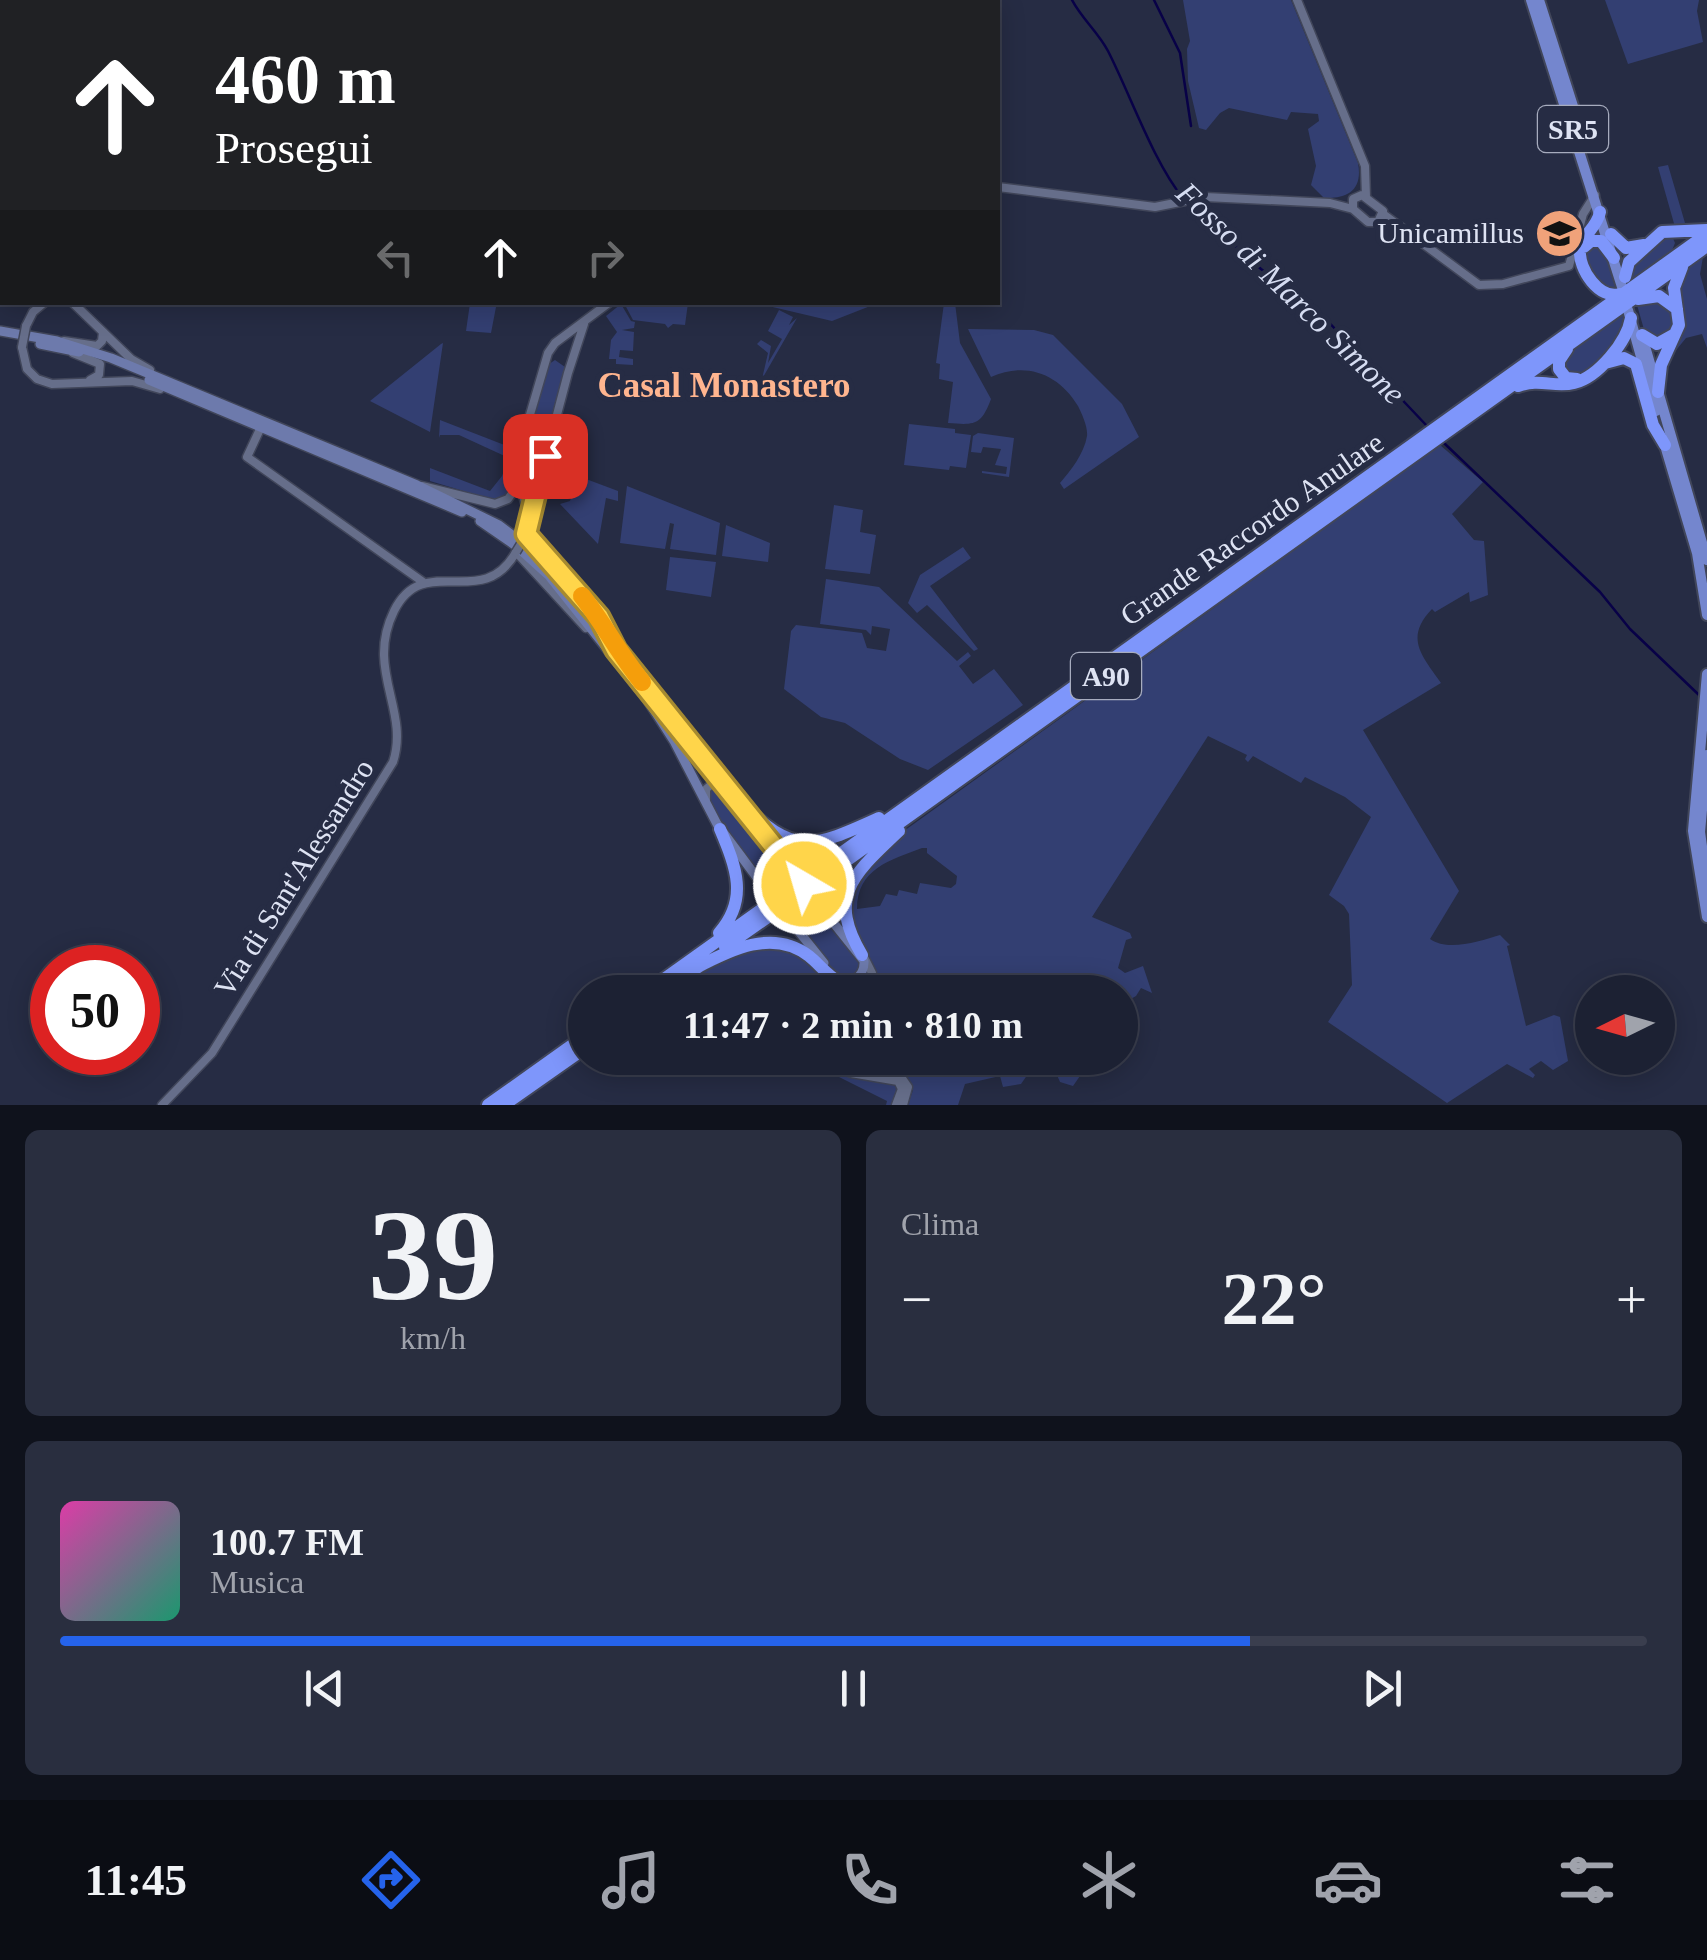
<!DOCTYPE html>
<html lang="it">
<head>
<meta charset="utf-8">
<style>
	body { margin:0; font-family:"Times New Roman",serif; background:#292e3f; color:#f1f3f6; height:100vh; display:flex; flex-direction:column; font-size:38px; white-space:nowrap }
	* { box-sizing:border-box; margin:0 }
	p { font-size:32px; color:#a0a3ac }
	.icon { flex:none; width:55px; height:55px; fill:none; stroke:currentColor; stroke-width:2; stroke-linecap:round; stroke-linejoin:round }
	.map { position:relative; height:1105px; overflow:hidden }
	.details { display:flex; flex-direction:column; gap:25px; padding:25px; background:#0f121c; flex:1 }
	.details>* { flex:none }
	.top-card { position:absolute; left:0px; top:0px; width:1000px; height:305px; box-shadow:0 5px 25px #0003,0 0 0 2px #3a3e4e; background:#202124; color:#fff; overflow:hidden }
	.needle { width:65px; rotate:265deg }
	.buttons { position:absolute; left:1575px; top:975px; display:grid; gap:20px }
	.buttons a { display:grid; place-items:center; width:100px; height:100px; border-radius:50%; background:#1c2133; box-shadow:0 5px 25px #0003,0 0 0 2px #3a3e4e; font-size:50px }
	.speed { position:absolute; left:30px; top:945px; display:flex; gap:20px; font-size:50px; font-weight:700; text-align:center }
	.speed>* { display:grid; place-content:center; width:130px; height:130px; border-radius:50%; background:#1c2133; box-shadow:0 5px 25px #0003,0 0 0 2px #3a3e4e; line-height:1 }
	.speed .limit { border:15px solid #d22; background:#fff; color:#111 }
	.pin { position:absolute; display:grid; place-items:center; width:85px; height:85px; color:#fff; margin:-42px; border-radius:20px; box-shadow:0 5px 15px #0006 }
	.me { position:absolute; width:110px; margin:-55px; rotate:322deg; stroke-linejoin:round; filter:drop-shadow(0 0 8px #0008) }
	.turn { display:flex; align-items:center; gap:35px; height:210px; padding:0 50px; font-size:45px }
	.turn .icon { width:130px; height:130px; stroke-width:2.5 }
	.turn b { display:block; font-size:70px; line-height:85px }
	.lanes { display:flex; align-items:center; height:95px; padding:0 50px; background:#0003; justify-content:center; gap:50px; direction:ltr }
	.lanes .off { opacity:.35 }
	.big { font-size:75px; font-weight:800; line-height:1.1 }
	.details .card { flex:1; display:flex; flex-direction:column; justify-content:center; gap:15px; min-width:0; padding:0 35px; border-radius:15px; background:#292e3f }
	.details .dial { align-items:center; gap:0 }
	.dial b { font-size:130px; line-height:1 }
	.song { display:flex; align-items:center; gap:30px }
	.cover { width:120px; height:120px; border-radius:15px; background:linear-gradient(135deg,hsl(320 70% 55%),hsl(160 70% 35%)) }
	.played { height:10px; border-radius:5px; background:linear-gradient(90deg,#2563eb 75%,#3a3e4e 75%) }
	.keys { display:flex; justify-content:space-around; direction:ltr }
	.heat { display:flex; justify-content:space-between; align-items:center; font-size:55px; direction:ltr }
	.details .tiles { flex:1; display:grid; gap:25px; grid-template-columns:1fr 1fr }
	.card:last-child { grid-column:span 2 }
	.trip { position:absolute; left:568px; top:975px; width:570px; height:100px; border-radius:50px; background:#1c2133; box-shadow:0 5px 25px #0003,0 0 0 2px #3a3e4e; font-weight:800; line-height:100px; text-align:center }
	.dock { display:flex; height:160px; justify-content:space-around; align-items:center; background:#0b0d14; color:#a0a3ac }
	.dock .icon { width:70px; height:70px }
	.dock .on { color:#2563eb }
	.dock b { font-size:45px; color:#f1f3f6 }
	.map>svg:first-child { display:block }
	.green { fill:#333f72; fill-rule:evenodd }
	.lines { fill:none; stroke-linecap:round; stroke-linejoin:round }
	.stream { stroke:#080147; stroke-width:2.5 }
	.tertiary-casing { stroke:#41465a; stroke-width:11 }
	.secondary-casing { stroke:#41465a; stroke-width:12 }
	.primary-casing { stroke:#41465a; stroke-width:14 }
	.motorway-casing { stroke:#41465a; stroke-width:16 }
	.tertiary { stroke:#666e8a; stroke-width:8 }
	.secondary { stroke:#6d7aac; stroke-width:9 }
	.primary { stroke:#7486ce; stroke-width:10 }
	.motorway { stroke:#7e96fb; stroke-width:12 }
	.tertiary-bridge-casing { stroke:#41465a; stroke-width:11; stroke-linecap:butt }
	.secondary-bridge-casing { stroke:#41465a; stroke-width:12; stroke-linecap:butt }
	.tertiary-bridge { stroke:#666e8a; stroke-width:8 }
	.secondary-bridge { stroke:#6d7aac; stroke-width:9 }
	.route-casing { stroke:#a68a30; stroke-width:25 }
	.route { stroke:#ffd54a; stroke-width:18 }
	.slow { stroke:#f59e0b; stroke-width:18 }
	.labels { text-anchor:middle; stroke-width:10; stroke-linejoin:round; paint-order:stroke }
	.shield { fill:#262c44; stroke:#a7acbe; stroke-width:2.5 }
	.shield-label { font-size:28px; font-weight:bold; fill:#dee3f3 }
	.poi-label { font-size:30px; fill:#dee3f3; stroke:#262c44; text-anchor:end }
	.street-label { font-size:30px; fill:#dee3f3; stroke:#262c44 }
	.water-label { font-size:32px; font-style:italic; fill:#d5dcf1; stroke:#262c44 }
	.quarter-label { font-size:35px; font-weight:bold; fill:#ffb58f; stroke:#262c44 }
</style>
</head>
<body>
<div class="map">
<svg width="1707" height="1105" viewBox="0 0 1707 1105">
	<rect width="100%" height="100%" fill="#262c44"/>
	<path class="green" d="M1183,0H1291L1358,163C1363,190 1348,199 1324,198L1311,185L1316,166L1308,129L1319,121L1318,114L1291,112L1287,120L1229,108L1220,113L1206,130L1199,128L1188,81L1187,49L1190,41Z
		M1605,0H1699L1697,11L1703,42L1628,64Z
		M1668,165L1685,223L1691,229L1675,227L1658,167Z
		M1660,235L1672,236L1675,243L1671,253L1629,282L1627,269Z
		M1587,246H1605L1619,289L1602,290L1585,258Z
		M1703,257L1700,274L1707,299V348L1702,334L1686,338L1664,365L1675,340L1683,272Z
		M1667,301L1677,321L1662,340L1645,333L1637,305Z
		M470,303H502V307H496L491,333L466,331Z
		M624,303H688L685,325L673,324L668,328L665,324L633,320Z
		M756,303H878L832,321Z
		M944,303H955L960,343L991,399C981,426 974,425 948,423L953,382L939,379L940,364L936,363Z
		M621,304L631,321L635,322L634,328L622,330L634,332L633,351L620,350L619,357L633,359V365L616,364V359H609L611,340L617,332L606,316Z
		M779,310L793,317L789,325L797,318L762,379L768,353L757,344L761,340L771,346L768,363L782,339L768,331Z
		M1626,312L1620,344L1580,376L1564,374L1563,357Z
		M968,329L1034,330L1053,335L1122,404L1139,437L1064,489L1060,483C1071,470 1084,454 1087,436C1088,427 1082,414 1078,406C1059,374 1026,361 991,377Z
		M443,343L430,432L370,401L441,344Z
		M555,360L565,367L551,422L539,425L534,419L549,364Z
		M440,420L507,446L517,479L507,495L497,501L430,481V468L490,491L502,476L509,458L459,435H440L439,438Z
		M909,424L955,429V433L971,435L966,468L950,466L949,470L904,465Z
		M978,433L1014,438L1009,477L982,473V471L1006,474L1007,467L995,465L1001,449L983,447L981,453L971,452L973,436Z
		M532,440L540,442L543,451L530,499L520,468L527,443Z
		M1440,445L1483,482L1452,514L1474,540L1484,541L1488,595L1470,602L1469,592L1435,612L1432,609C1404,638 1422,656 1441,683L1363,730L1459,891L1430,939C1448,952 1480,941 1500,935L1510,945L1507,946L1526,1026L1554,1015L1560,1017L1568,1061L1553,1070L1541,1061L1529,1069L1535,1075L1533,1078L1507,1064L1447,1103L1328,1022L1352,985L1349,914L1344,906L1329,895L1371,817L1345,797L1305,777L1301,783L1253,756L1248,762L1245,759L1247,755L1208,736L1092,917L1130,933L1132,938L1126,940L1118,968L1125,973L1143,966L1152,993L1141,988L1136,996L1120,1005V992H873V964L853,935L851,888L897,836ZM922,848H927V853L957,876L956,884L951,888L920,883L917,894L899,890L897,896L886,894L880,906L857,909C857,869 890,860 922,848Z
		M578,476L618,491V501L606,498L598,544L560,504L570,501Z
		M627,486L720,523L716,555L670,549L674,524L670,523L665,549L620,543Z
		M834,505L863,510L860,532L876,535L870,574L825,569Z
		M726,525L770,543L768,562L722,556Z
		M963,547L971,558L930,586L978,649L974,651L927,605L917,613L908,603L920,575Z
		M670,557L716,562L711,597L666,590Z
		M826,579L879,587L957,661L968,652L971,656L959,666L973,684L994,669L1023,705L928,770L900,759L845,723L821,717L784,689L791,631L796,625L862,633L867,648L886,651L890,629L872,626L871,635L866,630L820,624Z
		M718,785L792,876L771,892C754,869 707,817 708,790Z
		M865,827L798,873L762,828L788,843Z
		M874,850L854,873L848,935L817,897Z
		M811,900L859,961V969L852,977L835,974L790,917Z
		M743,949C797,949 802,950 836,992H674L714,963Z
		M799,1058H812L860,1078L893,1082L899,1089L893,1105H886L887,1101L827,1071L824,1077L807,1070L810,1063Z
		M846,1058H1083V1063L1087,1066L1073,1086L1060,1082L1057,1075L1045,1074V1068L1028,1074L1021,1084L1003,1087L1000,1076L965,1084L958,1105H908L913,1090L903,1071L861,1067Z"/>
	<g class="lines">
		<path class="stream" d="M1072,0C1082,19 1098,32 1108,51C1130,94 1154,163 1183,198
			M1154,0L1180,53L1191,126
			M1189,204L1261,269L1321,314L1427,426
			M1444,443L1600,592L1630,629L1699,695"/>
		<defs>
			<path id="tertiary" d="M1297,0L1365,166L1366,197
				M998,187L1155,207L1205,197L1330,203L1353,209
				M1362,195L1383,211L1378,222H1368L1353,209V199Z
				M1383,214L1479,285L1503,284L1569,266L1583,214L1595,195
				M72,302L131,359L150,370
				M610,302L555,343L548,353L515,466L527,510V534L599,617L611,637
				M26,326L33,312L45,302
				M64,341L97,346L102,341L103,332
				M22,347L27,369L37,379L52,384L132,381L160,389
				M73,353L100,364L99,375L90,380
				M261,427L247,457L423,582
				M422,486L495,504L508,499L520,482
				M531,513L568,373L584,324
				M706,800V789L711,785L720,784L728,788
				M865,959L872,973L870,992
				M819,1058L851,1073L898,1081L902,1089L896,1105
				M842,1058L855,1068L899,1074L908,1087L903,1105
				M162,1105L212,1053L393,762C410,710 365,670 394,611C424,550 482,613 516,552L586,628"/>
			<path id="secondary" d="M0,331L57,341L111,358L417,485L499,525L532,550L565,584L740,803
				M40,344L79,352
				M149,380L462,512
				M480,521L516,546L549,576L647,699L674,741L717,824L767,891
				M752,819L790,868
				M816,901L864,961C865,976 850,988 837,979
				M788,918L824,963"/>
			<path id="primary" d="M1531,0L1622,287
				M1539,0L1580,128
				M1628,310L1656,411
				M1642,336L1707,560
				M1664,442L1697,553L1707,615
				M1707,674L1693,831L1707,917
				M1707,755L1700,832L1707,882"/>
			<path id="motorway" d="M1600,212C1597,228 1582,235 1580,249C1578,270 1600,300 1620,294
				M1611,234L1626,248L1644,245
				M1584,247L1591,241H1601L1614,258
				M1625,277L1629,262L1662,232L1707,230
				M1638,299L1659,296L1677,309
				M1642,335L1657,344L1675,334
				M1567,349L1559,361V369L1566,378L1577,379
				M1605,363L1624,358L1636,364L1653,425L1665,445
				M1518,386C1540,378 1555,388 1574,383C1598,377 1627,342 1631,318
				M1658,392L1661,365L1679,325L1674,288L1682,267
				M738,801C795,856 811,849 879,818
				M777,899L1707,234
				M783,906L1707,246
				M719,933C749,899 736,867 720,829
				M725,947L778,910
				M862,955C826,895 855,873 899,831
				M696,968C730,950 773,928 809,956C819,964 827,975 839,982
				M646,992L772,902
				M662,992L701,965
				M488,1105L585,1036
				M504,1105L585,1048"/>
		</defs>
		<use href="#tertiary" class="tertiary-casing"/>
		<use href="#secondary" class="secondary-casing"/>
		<use href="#primary" class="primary-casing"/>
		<use href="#motorway" class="motorway-casing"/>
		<use href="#tertiary" class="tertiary"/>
		<use href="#secondary" class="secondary"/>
		<use href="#primary" class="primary"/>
		<use href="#motorway" class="motorway"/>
		<defs>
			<path id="tertiary-bridge" d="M22,347L26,326
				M516,552L527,534"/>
			<path id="secondary-bridge" d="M790,868L816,901
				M767,891L788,918"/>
		</defs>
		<use href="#tertiary-bridge" class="tertiary-bridge-casing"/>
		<use href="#secondary-bridge" class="secondary-bridge-casing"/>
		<use href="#tertiary-bridge" class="tertiary-bridge"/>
		<use href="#secondary-bridge" class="secondary-bridge"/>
	</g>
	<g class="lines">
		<defs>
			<path id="route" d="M545,456L526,534L599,617L616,650L804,884"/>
		</defs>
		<use href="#route" class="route-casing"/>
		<use href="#route" class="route"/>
		<path class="slow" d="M582,596C604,624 620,655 642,682"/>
	</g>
	<defs>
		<symbol id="university-disc" viewBox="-11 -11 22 22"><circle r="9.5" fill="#f0a27a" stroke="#262c44"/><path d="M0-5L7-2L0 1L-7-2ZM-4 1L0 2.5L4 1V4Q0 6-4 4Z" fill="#111"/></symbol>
	</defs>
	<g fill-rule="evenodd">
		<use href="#university-disc" x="1532" y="206" width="55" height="55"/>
	</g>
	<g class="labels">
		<g class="shield">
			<rect x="1538" y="106" width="70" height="46" rx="8"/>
			<rect x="1071" y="653" width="70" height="46" rx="8"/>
		</g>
		<g class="shield-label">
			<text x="1573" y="139">SR5</text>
			<text x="1106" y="686">A90</text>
		</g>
		<g class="poi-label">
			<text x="1524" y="243">Unicamillus</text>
		</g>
		<g class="street-label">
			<text transform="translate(1252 529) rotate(-35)" y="10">Grande Raccordo Anulare</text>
			<text transform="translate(294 878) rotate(-58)" y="10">Via di Sant'Alessandro</text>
		</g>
		<g class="water-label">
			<text transform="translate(1291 293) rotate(44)" y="11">Fosso di Marco Simone</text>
		</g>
		<g class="quarter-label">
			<text x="724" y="397">Casal Monastero</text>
		</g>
	</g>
</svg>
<div class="buttons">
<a><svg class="needle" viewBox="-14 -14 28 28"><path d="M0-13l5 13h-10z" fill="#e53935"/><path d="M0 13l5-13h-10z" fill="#a0a3ac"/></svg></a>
</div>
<div class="speed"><div class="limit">50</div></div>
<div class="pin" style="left:545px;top:456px;background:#d93025"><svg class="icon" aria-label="arrive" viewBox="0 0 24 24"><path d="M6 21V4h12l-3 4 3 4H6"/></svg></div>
<svg class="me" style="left:804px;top:884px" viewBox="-20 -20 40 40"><circle r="17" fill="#ffd54a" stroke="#fff" stroke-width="3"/><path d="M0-11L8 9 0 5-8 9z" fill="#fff"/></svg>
<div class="trip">11:47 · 2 min · 810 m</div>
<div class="top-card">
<div class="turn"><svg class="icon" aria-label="ahead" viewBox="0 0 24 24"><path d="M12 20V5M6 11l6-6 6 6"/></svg><div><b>460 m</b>Prosegui</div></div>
<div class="lanes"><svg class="icon off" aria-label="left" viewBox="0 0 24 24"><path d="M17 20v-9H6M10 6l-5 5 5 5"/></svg><svg class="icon" aria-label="ahead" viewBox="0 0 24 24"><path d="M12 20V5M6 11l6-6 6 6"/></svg><svg class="icon off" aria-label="right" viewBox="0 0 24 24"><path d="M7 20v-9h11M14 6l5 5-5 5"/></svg></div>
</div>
</div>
<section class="details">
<div class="tiles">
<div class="card dial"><b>39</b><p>km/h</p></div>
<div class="card"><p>Clima</p>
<div class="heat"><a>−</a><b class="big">22°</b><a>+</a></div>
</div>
<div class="card">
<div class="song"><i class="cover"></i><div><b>100.7 FM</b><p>Musica</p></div></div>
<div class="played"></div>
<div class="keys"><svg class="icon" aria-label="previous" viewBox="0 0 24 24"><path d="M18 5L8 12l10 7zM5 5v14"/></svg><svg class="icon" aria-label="pause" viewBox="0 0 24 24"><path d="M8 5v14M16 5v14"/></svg><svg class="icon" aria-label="next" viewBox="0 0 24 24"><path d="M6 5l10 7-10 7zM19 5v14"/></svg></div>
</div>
</div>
</section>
<nav class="dock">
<b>11:45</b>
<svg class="icon on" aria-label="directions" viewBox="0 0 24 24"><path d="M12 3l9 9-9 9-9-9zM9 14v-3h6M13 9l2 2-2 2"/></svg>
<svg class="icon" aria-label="music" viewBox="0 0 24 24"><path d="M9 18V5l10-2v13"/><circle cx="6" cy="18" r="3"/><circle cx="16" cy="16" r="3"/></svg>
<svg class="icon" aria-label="phone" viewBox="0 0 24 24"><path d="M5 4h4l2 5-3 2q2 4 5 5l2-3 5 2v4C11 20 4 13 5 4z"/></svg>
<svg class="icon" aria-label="climate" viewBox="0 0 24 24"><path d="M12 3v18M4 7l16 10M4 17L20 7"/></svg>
<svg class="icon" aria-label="car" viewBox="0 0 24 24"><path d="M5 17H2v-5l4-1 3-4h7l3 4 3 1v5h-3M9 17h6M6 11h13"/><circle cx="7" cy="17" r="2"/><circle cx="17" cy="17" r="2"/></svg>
<svg class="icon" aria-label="filters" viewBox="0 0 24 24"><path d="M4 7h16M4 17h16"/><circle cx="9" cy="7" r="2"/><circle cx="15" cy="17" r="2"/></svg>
</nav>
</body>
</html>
